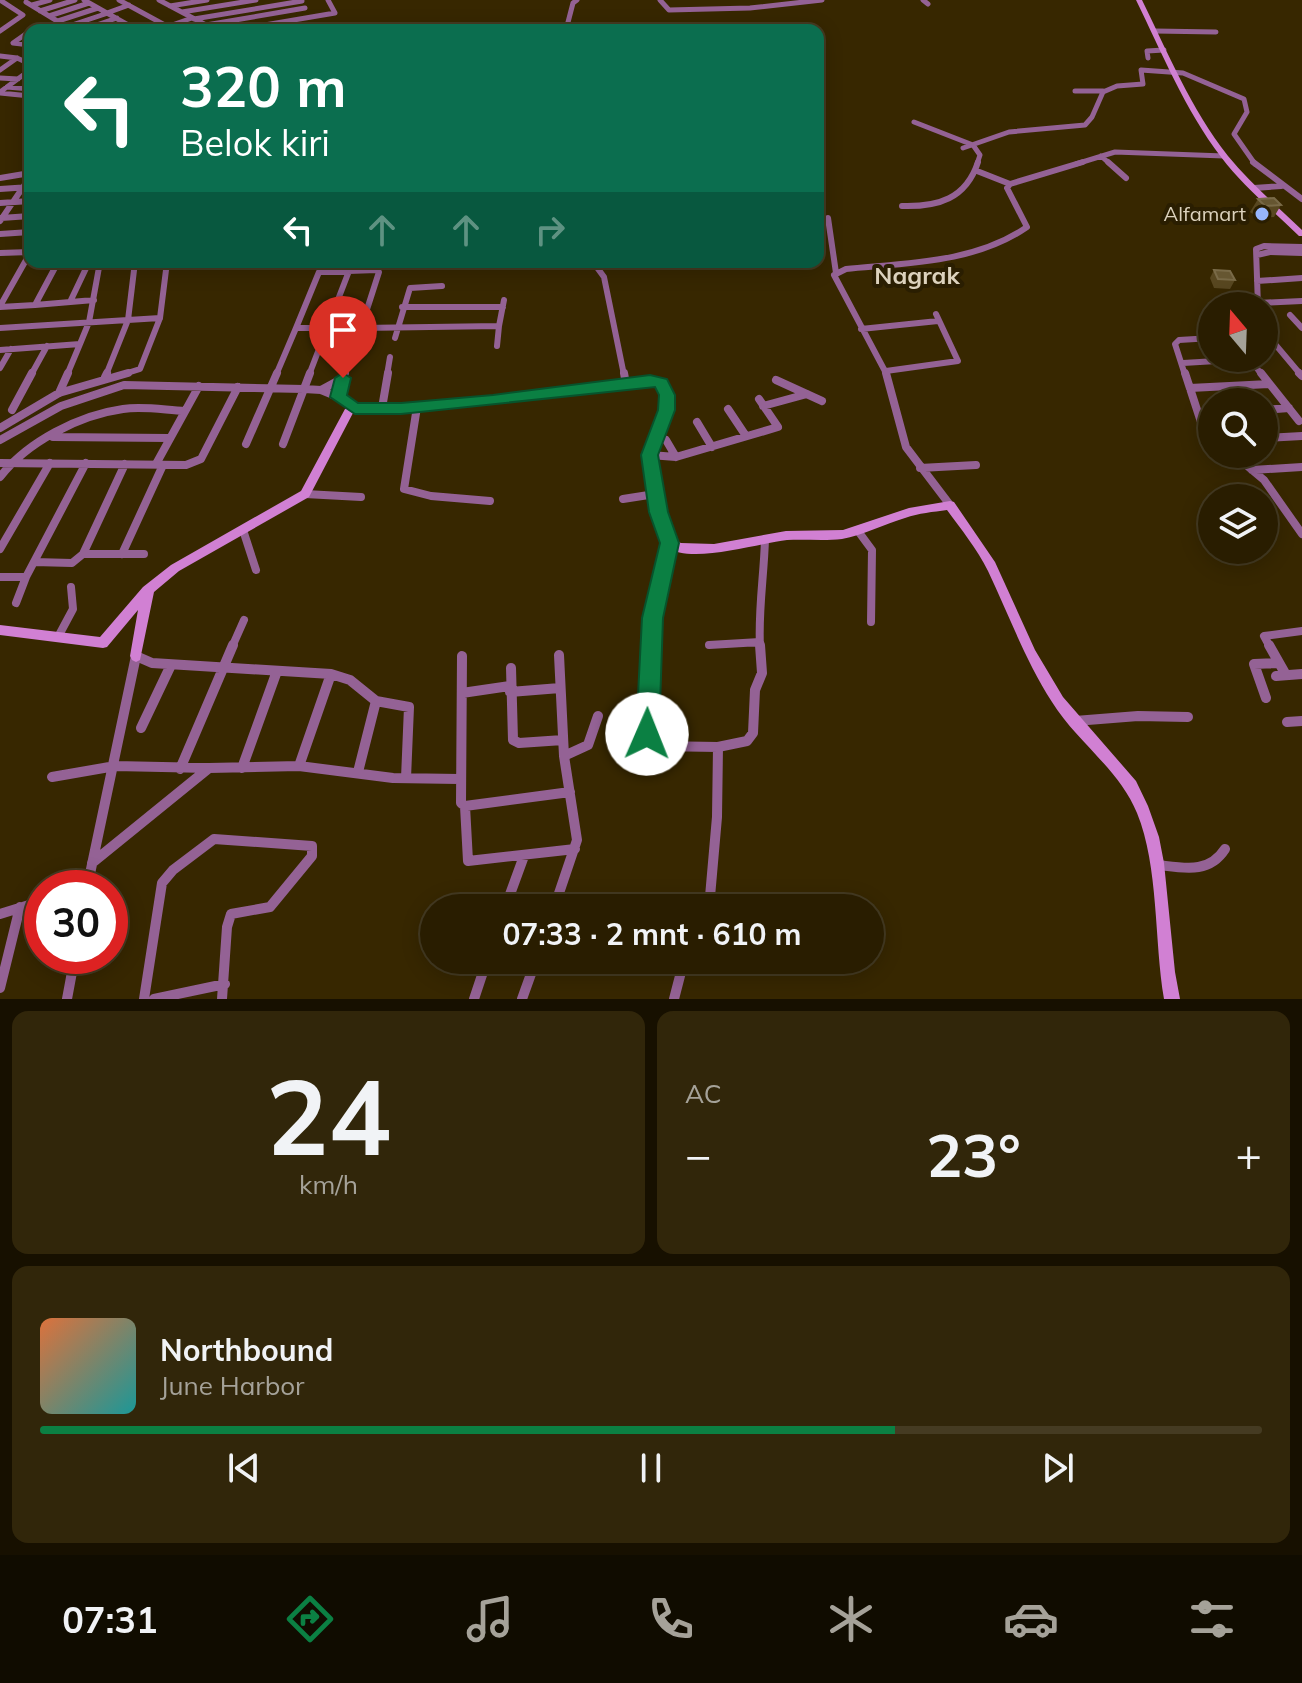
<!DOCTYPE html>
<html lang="id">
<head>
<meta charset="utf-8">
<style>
	body { margin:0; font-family:Mulish,sans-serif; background:#31260a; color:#f1f3f6; height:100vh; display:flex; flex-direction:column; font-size:30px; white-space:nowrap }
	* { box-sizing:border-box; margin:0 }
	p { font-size:26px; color:#a5a299 }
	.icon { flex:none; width:44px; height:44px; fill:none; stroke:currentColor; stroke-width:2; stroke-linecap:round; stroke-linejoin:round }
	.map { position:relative; height:999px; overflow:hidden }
	.panel { display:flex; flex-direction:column; gap:12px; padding:12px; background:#171000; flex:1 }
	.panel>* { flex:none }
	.banner { position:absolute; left:24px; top:24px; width:800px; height:244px; border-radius:16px; box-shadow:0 4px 20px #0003,0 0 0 2px #453b22; background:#0b6e4f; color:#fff; overflow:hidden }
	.needle { width:52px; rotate:341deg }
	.buttons { position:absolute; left:1198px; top:292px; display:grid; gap:16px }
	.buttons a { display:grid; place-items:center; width:80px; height:80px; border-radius:50%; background:#291d00; box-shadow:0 4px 20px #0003,0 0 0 2px #453b22; font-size:40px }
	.speed { position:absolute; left:24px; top:870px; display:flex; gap:16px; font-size:40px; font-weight:700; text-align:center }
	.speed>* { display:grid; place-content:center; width:104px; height:104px; border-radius:50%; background:#291d00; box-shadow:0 4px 20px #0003,0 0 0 2px #453b22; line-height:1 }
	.speed .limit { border:12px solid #d22; background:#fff; color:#111 }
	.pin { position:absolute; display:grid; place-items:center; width:68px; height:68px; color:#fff; margin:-82px -34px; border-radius:50% 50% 50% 0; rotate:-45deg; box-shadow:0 0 8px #0007 }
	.pin .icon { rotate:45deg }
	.me { position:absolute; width:88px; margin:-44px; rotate:1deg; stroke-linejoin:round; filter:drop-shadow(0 0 6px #0008) }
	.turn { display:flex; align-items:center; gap:28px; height:168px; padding:0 24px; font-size:36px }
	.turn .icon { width:104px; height:104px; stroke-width:2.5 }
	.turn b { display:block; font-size:56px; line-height:68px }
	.lanes { display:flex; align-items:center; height:76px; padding:0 24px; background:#0003; justify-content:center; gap:40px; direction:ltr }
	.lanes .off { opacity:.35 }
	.big { font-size:60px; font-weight:700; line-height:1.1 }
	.panel .widget { flex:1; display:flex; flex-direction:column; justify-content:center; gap:12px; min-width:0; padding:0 28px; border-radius:16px; background:#31260a }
	.panel .dial { align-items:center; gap:0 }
	.dial b { font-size:104px; line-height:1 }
	.song { display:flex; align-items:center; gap:24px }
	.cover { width:96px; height:96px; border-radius:12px; background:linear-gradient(135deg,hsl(20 70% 55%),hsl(180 70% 35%)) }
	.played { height:8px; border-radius:4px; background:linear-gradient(90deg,#0b8043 70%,#453b22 70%) }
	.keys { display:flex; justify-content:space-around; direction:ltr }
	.heat { display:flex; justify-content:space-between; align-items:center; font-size:44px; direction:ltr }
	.panel .tiles { flex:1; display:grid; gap:12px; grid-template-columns:1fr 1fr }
	.widget:last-child { grid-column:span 2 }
	.trip { position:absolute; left:420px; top:894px; width:464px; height:80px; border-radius:40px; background:#291d00; box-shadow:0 4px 20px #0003,0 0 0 2px #453b22; font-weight:700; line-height:80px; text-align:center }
	.tabs { display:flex; height:128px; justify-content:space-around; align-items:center; background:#100c00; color:#a5a299 }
	.tabs .icon { width:56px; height:56px }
	.tabs .active { color:#0b8043 }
	.tabs b { font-size:36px; color:#f1f3f6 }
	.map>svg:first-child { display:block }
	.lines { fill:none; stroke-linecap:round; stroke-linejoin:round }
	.street-far3 { stroke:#946295; stroke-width:5 }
	.street-far2 { stroke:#946295; stroke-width:6 }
	.street-far1 { stroke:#946295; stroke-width:8 }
	.street { stroke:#946295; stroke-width:10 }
	.secondary { fill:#d180d3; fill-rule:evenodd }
	.wall { fill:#584720 }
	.building { fill:#665631; stroke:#796a47; stroke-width:2 }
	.route { fill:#0b8043; stroke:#07532c; stroke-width:2 }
	.poi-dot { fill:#97b6fd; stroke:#2a1e01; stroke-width:3 }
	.labels { text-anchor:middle; stroke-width:8; stroke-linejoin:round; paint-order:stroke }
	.far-poi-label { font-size:20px; fill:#dcd2bd; stroke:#2a1e01; text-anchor:end }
	.far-quarter-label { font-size:24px; font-weight:bold; fill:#dcd2bd; stroke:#2a1e01 }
</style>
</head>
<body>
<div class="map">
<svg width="1302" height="999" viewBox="0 0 1302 999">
	<rect width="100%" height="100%" fill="#372700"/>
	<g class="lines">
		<path class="street-far3" d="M0,0L23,15L0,31
			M84,0L137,30
			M119,0L174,30
			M159,0L206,25L305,8
			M660,0L669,10L750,8L822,0
			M923,0L928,4
			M26,2L72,30
			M32,5L50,0
			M170,6L207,0
			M40,11L75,0
			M182,12L256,0
			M107,13L129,5
			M49,16L89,3
			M194,19L302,1
			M58,21L98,8
			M66,27L108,13
			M82,30L117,18
			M108,30L126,24
			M158,30L192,18
			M235,30L335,13L328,0
			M549,30H556
			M566,30L573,3L577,0
			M30,31L13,43L30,45
			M1155,31L1216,32
			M0,56L17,58L30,64
			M1148,58L1147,51L1164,50
			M0,70L17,58
			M0,78L18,79
			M7,87L30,89
			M1075,91H1103
			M0,92L30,70
			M0,93L30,96
			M25,109L30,105
			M914,122L973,145L980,155L977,164
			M963,148L1009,132L1085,125L1092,117L1103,92L1117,86L1143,84L1141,70L1183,73L1244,99L1247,112L1234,134L1255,164
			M1101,156L1110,164
			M1076,164L1115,152L1224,156"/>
		<path class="street-far2" d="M1108,162L1126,178
			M1253,162L1302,199
			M977,171L1010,184
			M0,178L30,173
			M1254,188L1281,186
			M0,189L30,187
			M0,203L30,201
			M902,206C938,207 966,199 978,162
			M1,218L30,216
			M828,218L836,273
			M0,221L30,177
			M0,234L30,232
			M0,253L30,252
			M1257,255L1270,252L1302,253
			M593,262L604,277L624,375
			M1257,281L1302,278
			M70,302L89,262
			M1258,303L1302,301
			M35,305L94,300
			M0,306L30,253
			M1258,306L1256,249L1264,246L1302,247
			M0,307L35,305L58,262
			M402,307H503
			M1290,315L1302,328
			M499,326L504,300
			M0,328L160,318
			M296,328L319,272L377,270L379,272L361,328L499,326L497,346
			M861,329L938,321
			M1264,331L1301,375
			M395,338L410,288L442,286
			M0,350L80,344L89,322L100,262
			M1249,358L1262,375
			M1183,363L1250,359
			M0,368L11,349
			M886,371L958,361L936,314
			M31,375L47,346
			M67,375L80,344
			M106,375L128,320L135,262
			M121,375L140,369L160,318L167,262
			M276,375L296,328H361L344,375
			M309,375L349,271
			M387,375L390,357
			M887,375L834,275L846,269C907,263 975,263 1027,227L1007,188L1010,184L1083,162
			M1185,375L1175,344L1179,340L1212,338"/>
		<path class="street-far1" d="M624,373L626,384
			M886,373L906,447L950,505
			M1185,373L1201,422L1212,435
			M1261,373L1299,421
			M1299,373L1302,376
			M105,377L107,373
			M343,378L345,373
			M776,380L822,401
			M1190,388L1269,384
			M321,390L343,378L338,397L355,408
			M59,393L68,373
			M763,406L807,394
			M417,407L404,489L431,496L490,501
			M382,408L388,373
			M728,409L746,436
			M12,410L32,373
			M1264,410L1289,408
			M1199,414L1212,413
			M697,422L712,447
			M0,428L59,393L128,373
			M53,437L168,438
			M1264,438L1302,436
			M0,440L61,406L124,385L304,389L321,390L338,397
			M666,440L676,457
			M246,444L277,373
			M283,444L310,373
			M1233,454L1264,480L1302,534
			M650,455L676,457L778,427L759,399
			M0,463L186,465L201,459L238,387
			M125,464L83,554H144
			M156,464L199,386
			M920,468L976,465
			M1252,470L1302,467
			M0,477C27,442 79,415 123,409C143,406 164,410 185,411
			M305,494L361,497
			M623,499L655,494
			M243,530L256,570
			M858,531L872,550L871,622
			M0,549L50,463
			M122,554L163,465
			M34,562L72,563L83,554
			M0,577H26L16,603
			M26,577L86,463
			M58,637L73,609L71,587
			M709,645L760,642
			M232,647L244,620
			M651,647L652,618L670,543
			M760,647C758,610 764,576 765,539
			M1270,647L1264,636L1302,631"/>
		<path class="street" d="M651,645L647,734L656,746L718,747L717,817L709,908
			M1269,645L1286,675
			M559,655L564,756
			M462,656L461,803L465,806L570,792
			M511,668L513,740L519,743L563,740
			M1276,676L1302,674
			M510,692L560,688
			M462,693L510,686
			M1266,698L1254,664L1279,663
			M1075,721L1138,716L1188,717
			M1287,722L1302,721
			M141,728L171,665
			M718,747L747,741L753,733L755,690L762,673L760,645
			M299,766L331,674
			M242,768L277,671
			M180,769L233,645
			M358,772L376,701
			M52,777L115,766L209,768
			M465,806L468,861L575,849
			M92,863L209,768L299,766L393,778L459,779
			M1158,865C1184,868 1209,874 1225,849
			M87,888L136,656L152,663L331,674L350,680L376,701L409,707L406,778
			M505,908L524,856
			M554,908L577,840L564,756L588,745L598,716
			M0,914L42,901
			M0,988L20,907
			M67,999L75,956
			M144,999L162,883L173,870L214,839L312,846V856L270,907L231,914L227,927L222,999
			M154,999L225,984
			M474,999L487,960
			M522,999L536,960
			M674,999L681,972L688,960"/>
		<path class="secondary" d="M1136,0H1142C1168,53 1191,109 1228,156C1250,183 1277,206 1302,230V236H1299C1272,210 1243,186 1221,157C1185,110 1162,53 1136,0Z
			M658,379C690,398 656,433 655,459C654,484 663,510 670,534L674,540L681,543L714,544L786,531L843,530L909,508L950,501L954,502L995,562L1035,650L1063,697L1136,781L1148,806L1159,837L1164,863L1175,972L1180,999H1164C1154,940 1159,867 1137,813C1119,769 1076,741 1052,702C1025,660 1009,615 988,571C977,549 961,529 947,510C933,512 919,513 905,518C885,524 863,535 842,539C824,541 805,539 787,540C759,543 690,565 667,547C653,535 646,485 645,466C644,439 674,410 656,386L493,404L401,413L363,411L353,413L309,497L179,571L154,592L140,660L136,662L132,660L130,656L138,610L107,647L103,648L0,635V625L100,637L143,587L171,565L301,491L345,409L363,403L401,405L493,398Z"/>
	</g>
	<path class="wall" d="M1258,199L1281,205L1274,217L1258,218L1250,212Z
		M1214,270L1235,280L1230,289L1214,288L1210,278Z"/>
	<path class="building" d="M1274,198L1281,205L1265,206L1258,199Z
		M1214,270L1230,271L1235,280L1218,279Z"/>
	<path class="route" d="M343,373L351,378L347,395L358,403H401L493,395L650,375L667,379L675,395V410L658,455L668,512L679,543L663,618L659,734L655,741L647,744L640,741L636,734L642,618L660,543L649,512L641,455L658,410L659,395L655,387L401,414H355L330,397L335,378Z"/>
	<circle class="poi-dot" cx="1262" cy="214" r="8"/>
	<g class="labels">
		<g class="far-poi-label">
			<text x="1246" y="221">Alfamart</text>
		</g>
		<g class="far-quarter-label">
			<text x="917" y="284">Nagrak</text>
		</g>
	</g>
</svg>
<div class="buttons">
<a><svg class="needle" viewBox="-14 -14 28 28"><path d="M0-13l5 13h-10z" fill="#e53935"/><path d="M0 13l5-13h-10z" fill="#a5a299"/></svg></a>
<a><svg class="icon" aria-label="search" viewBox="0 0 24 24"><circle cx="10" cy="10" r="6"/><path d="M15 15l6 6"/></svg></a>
<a><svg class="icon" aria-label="layers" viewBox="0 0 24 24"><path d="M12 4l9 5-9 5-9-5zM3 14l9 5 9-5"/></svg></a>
</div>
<div class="speed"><div class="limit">30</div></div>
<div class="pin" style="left:343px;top:378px;background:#d93025"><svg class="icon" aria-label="arrive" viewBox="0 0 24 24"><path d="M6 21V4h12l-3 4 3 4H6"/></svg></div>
<svg class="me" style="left:647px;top:734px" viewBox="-20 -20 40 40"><circle r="19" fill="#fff"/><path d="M0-13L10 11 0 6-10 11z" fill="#0b8043"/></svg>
<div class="trip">07:33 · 2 mnt · 610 m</div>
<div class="banner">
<div class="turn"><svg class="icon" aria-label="left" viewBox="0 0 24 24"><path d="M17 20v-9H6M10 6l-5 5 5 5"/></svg><div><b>320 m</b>Belok kiri</div></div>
<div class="lanes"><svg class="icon" aria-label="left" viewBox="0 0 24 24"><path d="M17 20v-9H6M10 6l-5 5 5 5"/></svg><svg class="icon off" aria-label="ahead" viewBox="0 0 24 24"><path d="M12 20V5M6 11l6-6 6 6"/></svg><svg class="icon off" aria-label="ahead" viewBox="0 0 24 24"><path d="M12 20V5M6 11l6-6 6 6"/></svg><svg class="icon off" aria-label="right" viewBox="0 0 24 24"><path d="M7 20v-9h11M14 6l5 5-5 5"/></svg></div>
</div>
</div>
<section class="panel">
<div class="tiles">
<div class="widget dial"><b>24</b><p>km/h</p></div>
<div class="widget"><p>AC</p>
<div class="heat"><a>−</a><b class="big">23°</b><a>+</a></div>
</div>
<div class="widget">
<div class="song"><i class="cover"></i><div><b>Northbound</b><p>June Harbor</p></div></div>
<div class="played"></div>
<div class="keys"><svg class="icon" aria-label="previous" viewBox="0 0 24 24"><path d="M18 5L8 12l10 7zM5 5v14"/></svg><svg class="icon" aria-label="pause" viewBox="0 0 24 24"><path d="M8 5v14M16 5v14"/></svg><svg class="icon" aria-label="next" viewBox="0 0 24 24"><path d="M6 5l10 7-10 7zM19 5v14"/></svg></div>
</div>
</div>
</section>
<nav class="tabs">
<b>07:31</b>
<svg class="icon active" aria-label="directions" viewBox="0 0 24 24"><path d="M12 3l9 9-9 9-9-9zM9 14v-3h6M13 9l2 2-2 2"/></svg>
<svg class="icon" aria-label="music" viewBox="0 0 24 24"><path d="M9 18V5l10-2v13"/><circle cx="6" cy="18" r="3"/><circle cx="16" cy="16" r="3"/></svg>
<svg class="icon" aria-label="phone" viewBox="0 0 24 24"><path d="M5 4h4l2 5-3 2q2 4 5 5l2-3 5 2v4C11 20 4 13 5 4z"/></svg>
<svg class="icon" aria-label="climate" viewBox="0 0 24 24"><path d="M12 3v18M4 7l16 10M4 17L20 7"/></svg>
<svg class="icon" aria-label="car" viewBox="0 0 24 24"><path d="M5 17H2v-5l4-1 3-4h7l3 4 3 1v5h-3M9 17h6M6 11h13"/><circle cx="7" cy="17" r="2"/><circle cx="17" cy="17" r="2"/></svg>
<svg class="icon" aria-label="filters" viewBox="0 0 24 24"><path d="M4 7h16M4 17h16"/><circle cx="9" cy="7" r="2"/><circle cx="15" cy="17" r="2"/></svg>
</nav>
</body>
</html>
